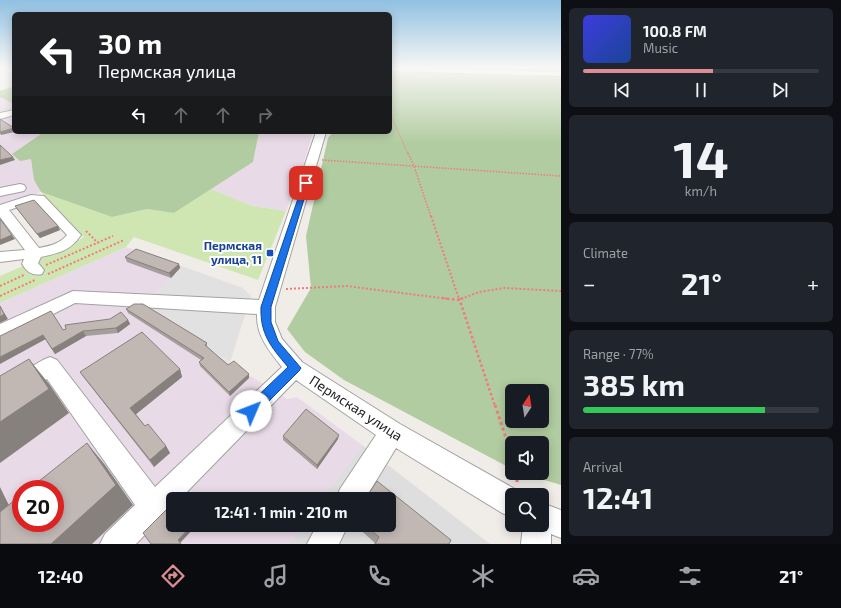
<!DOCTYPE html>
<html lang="en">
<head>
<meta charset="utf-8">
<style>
	body { margin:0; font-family:"Exo 2",sans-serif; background:#20242c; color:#f1f3f6; height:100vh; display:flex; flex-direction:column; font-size:15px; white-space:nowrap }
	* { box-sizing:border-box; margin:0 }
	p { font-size:13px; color:#9ea1a6 }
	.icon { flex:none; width:22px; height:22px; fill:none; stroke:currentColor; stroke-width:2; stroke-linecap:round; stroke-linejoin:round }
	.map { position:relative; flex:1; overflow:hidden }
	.side { display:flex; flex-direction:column; gap:8px; padding:8px; background:#0d0f14; width:280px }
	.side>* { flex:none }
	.hud { position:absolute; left:12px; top:12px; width:380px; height:122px; border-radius:6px; box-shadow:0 2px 10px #0003; background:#202124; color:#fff; overflow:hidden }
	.needle { width:26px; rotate:12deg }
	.fabs { position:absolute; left:505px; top:384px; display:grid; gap:8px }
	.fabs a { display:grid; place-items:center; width:44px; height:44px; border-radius:6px; background:#171b24; box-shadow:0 2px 10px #0003; font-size:20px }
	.speed { position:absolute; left:12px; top:480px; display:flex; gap:8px; font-size:20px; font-weight:700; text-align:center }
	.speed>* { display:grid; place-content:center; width:52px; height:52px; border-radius:50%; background:#171b24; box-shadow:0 2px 10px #0003; line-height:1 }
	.speed .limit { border:6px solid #d22; background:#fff; color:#111 }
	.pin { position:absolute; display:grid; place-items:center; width:34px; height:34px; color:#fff; margin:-17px; border-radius:8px; box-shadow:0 2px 6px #0006 }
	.me { position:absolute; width:44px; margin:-22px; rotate:46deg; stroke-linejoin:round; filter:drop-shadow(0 0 3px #0008) }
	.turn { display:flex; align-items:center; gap:14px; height:84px; padding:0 20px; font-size:18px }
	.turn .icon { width:52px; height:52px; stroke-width:2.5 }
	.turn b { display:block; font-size:28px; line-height:34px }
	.lanes { display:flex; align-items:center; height:38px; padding:0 20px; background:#0003; justify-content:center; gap:20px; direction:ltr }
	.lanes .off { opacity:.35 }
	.big { font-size:30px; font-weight:700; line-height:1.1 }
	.side .tile { flex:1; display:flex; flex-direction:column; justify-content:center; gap:6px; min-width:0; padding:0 14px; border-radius:6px; background:#20242c }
	.side .dial { align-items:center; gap:0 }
	.dial b { font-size:52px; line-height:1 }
	.song { display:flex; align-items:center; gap:12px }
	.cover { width:48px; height:48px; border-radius:6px; background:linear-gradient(135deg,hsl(240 70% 55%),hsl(220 70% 35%)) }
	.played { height:4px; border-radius:2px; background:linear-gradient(90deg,#dc8d95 55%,#363941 55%) }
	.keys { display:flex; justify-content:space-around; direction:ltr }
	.heat { display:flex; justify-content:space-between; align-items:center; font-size:22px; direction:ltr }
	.charge { height:6px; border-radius:3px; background:linear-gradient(90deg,#34c759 77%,#363941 0) }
	.trip { position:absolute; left:166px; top:492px; width:230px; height:40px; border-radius:6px; background:#171b24; box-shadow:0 2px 10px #0003; font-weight:700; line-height:40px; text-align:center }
	.dock { display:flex; height:64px; justify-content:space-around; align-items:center; background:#090b0e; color:#9ea1a6 }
	.dock .icon { width:28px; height:28px }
	.dock .on { color:#dc8d95 }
	.dock b { font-size:18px; color:#f1f3f6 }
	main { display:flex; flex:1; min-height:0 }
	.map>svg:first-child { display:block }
	.residential { fill:#dedede }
	.industrial { fill:#e9dae7; fill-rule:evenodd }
	.grass { fill:#d0e6b2 }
	.forest { fill:#b1cca0; fill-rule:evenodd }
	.parking { fill:#e1e1e1 }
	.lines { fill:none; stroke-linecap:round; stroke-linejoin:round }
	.minor-casing { stroke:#a2a2a2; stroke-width:2 }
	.path-far4 { stroke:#f07c79; stroke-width:1; stroke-dasharray:1 1; stroke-linecap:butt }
	.path-far3 { stroke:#f07c79; stroke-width:1.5; stroke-dasharray:1.5 1.5; stroke-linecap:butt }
	.path-far2 { stroke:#f07c79; stroke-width:2; stroke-dasharray:2 2; stroke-linecap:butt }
	.path-far1 { stroke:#f07c79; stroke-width:2.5; stroke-dasharray:2.5 2.5; stroke-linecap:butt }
	.path { stroke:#f07c79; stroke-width:3; stroke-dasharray:3 3; stroke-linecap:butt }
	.minor { fill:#fff; fill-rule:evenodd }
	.wall { fill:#a69e9b }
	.shaded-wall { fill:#87817e }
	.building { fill:#c1b8b4; stroke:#87817e }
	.route { fill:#1a73e8; stroke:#114b97 }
	.transit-dot { fill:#1a4fb4; stroke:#fff; stroke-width:1.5 }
	.labels { text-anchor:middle; stroke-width:4; stroke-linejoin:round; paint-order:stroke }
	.transit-label { font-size:12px; font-weight:bold; fill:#164399; stroke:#fff; text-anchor:end }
	.near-street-label { font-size:14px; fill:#212121; stroke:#fff }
</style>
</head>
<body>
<main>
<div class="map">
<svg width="561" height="544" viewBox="0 0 561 544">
	<rect width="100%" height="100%" fill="#f0ede8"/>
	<path class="residential" d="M362,445L490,544H289L303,525H389V499H322Z"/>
	<path class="industrial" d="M0,97L14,104V132H44L41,136L31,159L34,180L41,192L0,206Z
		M259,132H313L302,169L286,211L252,206L211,189L253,162Z
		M126,247L184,267L140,306L287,399L297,397L362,445L322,499H173V525H303L289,544H0V303ZM21,489H55V523H21Z"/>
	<path class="grass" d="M211,189L252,206L286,211L258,280L134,237L126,247L0,303V276L67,247L84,237L41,192L112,217L147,209L174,213Z"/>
	<path class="forest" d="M405,67H561V73Z
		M390,70L561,76V485L521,473H542V443H512V469L344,380L305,352L287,329L311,288L306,236L328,138L333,132H390ZM512,391H542V421H512Z
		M14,86V104L0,97V91Z
		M44,132H259L253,162L174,213L147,209L112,217L41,192L34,180L31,159L20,161L12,154Z"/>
	<path class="parking" d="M184,267L243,288L251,296L230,362L140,306Z"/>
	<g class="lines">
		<defs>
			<path id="minor" d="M390,67L561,72V76L390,71Z
				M14,110V115L0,119V113Z
				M316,132H326L275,307V322L282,339L302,362L400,424L522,493V495H512V517L502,513L396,448L365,499H336L340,489L376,435L296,380L180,499H173V506L136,544H100L105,534L135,505L47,379L8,404L0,407V385L43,360L50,357L57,360L155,487L282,367C269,351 256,335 257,314L75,303L0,341V324L73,291L259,300Z
				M20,184L24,185L26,188L24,191L0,196V188Z
				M31,195L44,196L81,235C70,251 59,253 41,257L38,263L44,270L42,274C32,276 27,272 22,264L24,259L0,262V252L25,250L0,217V205ZM32,203H37L67,235C60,244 49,246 39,248L9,210Z
				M542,503L561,510V538L551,534V544H521L523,525H542Z
				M317,525H348L339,544H307Z"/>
		</defs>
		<use href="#minor" class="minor-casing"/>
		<path class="path-far4" d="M390,88L405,77
			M390,114L408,154"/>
		<path class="path-far3" d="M408,153L414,166L431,217
			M322,160L561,176"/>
		<path class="path-far2" d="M431,216L459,299
			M86,231L98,243
			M46,265L113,236
			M48,274L124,240
			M0,286L24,275
			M286,289L347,286L449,299
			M0,296L35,280
			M461,299L479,292L504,288L561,291"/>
		<path class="path-far1" d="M442,298L458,300L463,298
			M459,298L495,406"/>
		<path class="path" d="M495,405L512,456
			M517,473V484"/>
		<use href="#minor" class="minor"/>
	</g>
	<path class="wall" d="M15,206L60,230L40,238L18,210Z
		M125,257L179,264L180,268L171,278L127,262Z
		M126,309L207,343V347L228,365L249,378L230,396L200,366L199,362L201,360L128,313Z
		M128,320L130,324L118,333L86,336L55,354L45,339L0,336L63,330Z
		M180,369L182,377L136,414L145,426L166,446L170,453L154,467L85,379L80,372Z
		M283,436L338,439L317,469L283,440Z
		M355,525H389L449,544H374L375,543Z"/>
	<path class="shaded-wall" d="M14,128V132L1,135L0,133V132Z
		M13,157L15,160L0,165V160Z
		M58,226L60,230L40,238L37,234Z
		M12,235L15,239L0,245V240Z
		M179,264L180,268L171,278L169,273Z
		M0,306L8,319L0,323Z
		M128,320L130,324L118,333L116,328Z
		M83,331L86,336L55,354L52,349Z
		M43,335L46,339L0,364V357Z
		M29,359L49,384L69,413L0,463V422Z
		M180,369L182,377L135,415L130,408Z
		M249,374V378L230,396L229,392Z
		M339,435L338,439L317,469V465Z
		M87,443L105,465L133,505L92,544H51Z
		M166,446L170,453L154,467L150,460Z
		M0,487L23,534L0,521Z
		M192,525H197L180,543L178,540Z"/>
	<path class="building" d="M0,119L14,128L0,132Z
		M0,145L13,157L0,160Z
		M34,200L58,226L37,234L15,206Z
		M0,219L12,235L0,240Z
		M136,249L179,264L169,273L125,257Z
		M134,304H143L207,343L205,345L228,365L234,361L249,374L229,392L199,362L204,358L126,309Z
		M0,306L4,314L0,317Z
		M51,311L63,330L66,329L65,325L110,319L121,312L128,320L116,328L83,331L52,349L43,335L0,357V336Z
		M142,332L180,369L130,408L145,426L148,424L166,446L150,460L80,372Z
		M29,359L49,389L0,422V376Z
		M306,409L339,435L317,465L283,436Z
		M87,443L116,485L51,544H0V512L21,495V523H55V489H29Z
		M377,481L451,540L449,544H375L379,537L365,525H389V499H365Z
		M180,496L182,499H173V525H192L178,540L181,544H151L143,533L172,504V497Z"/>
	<linearGradient id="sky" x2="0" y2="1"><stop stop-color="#90c0e2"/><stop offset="0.47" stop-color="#f8f7f5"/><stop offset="1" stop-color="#f8f7f5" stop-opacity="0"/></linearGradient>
	<rect width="561" height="144" fill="url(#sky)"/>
	<path class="route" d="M304,181L309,183L271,307V322L278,341L301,368L299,371L255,415L251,417L246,415L244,411L246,407L288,367C271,347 260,334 261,307Z"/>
	<rect class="transit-dot" x="266" y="249" width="8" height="8" rx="2"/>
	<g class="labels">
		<g class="transit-label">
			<text x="262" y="250">Пермская<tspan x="262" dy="14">улица, 11</tspan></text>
		</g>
		<g class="near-street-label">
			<text transform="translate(356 408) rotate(33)" y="5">Пермская улица</text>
		</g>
	</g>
</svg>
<div class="fabs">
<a><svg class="needle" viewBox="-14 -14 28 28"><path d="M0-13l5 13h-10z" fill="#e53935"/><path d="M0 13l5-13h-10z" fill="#9ea1a6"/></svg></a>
<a><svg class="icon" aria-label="sound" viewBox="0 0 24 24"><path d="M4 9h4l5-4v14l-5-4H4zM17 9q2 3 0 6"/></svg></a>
<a><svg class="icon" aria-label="search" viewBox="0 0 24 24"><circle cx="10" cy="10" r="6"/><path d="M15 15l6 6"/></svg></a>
</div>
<div class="speed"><div class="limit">20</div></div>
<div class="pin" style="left:306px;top:183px;background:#d93025"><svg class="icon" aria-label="arrive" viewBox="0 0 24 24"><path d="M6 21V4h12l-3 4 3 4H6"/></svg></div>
<svg class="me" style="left:251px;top:411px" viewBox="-20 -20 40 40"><circle r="19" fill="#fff"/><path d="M0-13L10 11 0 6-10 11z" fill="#1a73e8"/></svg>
<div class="trip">12:41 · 1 min · 210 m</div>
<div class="hud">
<div class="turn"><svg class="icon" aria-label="left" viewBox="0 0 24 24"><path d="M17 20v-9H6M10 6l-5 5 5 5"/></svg><div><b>30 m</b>Пермская улица</div></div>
<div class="lanes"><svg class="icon" aria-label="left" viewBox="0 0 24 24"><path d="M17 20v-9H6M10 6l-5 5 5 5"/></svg><svg class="icon off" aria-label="ahead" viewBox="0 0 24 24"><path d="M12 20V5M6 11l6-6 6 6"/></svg><svg class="icon off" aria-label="ahead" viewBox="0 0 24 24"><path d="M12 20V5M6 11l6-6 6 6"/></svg><svg class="icon off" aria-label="right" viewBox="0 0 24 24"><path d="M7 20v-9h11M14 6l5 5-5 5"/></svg></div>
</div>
</div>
<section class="side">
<div class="tile">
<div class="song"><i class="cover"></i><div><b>100.8 FM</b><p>Music</p></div></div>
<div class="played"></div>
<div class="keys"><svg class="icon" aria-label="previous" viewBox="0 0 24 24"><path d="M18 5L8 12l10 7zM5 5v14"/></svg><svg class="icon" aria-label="pause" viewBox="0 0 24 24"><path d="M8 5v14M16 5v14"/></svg><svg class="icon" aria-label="next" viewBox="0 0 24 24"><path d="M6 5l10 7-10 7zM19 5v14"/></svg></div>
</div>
<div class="tile dial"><b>14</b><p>km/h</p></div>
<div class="tile"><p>Climate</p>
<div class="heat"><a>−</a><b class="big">21°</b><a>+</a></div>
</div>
<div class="tile"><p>Range · 77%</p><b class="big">385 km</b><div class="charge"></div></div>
<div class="tile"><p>Arrival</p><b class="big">12:41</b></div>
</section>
</main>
<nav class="dock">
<b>12:40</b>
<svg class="icon on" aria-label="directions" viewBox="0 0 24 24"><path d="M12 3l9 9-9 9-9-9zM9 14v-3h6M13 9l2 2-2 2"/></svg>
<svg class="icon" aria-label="music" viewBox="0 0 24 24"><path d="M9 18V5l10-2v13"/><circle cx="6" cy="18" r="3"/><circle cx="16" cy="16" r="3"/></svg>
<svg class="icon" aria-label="phone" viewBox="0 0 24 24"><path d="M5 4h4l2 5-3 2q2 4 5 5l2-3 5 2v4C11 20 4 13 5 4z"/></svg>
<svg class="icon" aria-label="climate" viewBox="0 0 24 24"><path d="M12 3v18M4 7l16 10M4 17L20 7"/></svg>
<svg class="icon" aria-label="car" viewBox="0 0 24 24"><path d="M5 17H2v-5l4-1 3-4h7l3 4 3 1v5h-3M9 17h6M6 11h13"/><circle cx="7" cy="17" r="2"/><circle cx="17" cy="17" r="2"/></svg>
<svg class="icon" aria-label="filters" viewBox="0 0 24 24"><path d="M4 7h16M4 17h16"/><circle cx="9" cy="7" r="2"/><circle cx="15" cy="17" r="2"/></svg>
<b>21°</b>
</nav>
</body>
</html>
